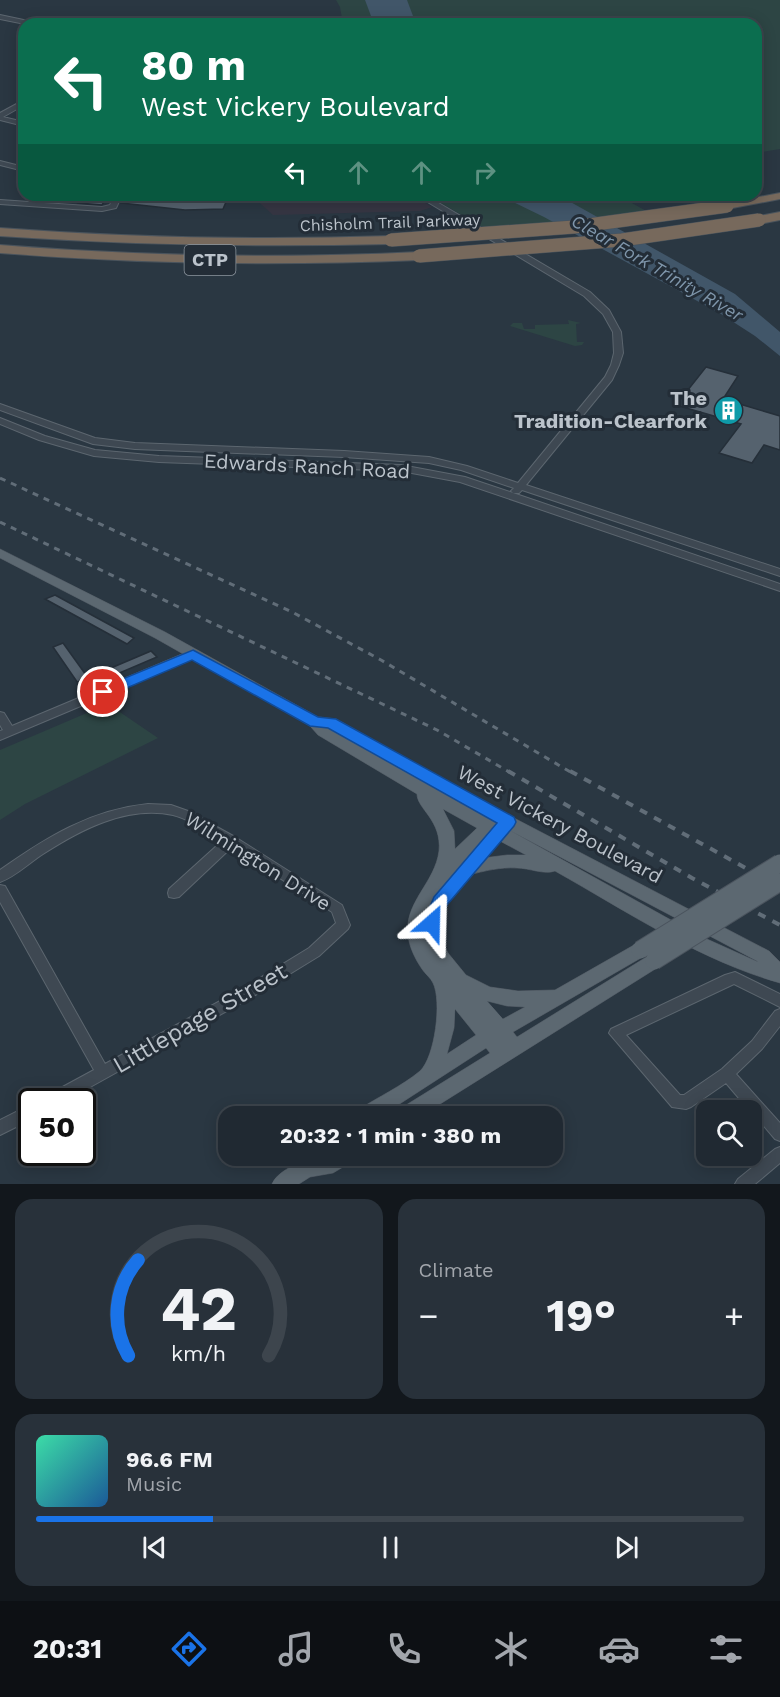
<!DOCTYPE html>
<html lang="en">
<head>
<meta charset="utf-8">
<style>
	body { margin:0; font-family:"Work Sans",sans-serif; background:#28313a; color:#f1f3f6; height:100vh; display:flex; flex-direction:column; font-size:22px; white-space:nowrap }
	* { box-sizing:border-box; margin:0 }
	p { font-size:20px; color:#a2a6ac }
	.icon { flex:none; width:33px; height:33px; fill:none; stroke:currentColor; stroke-width:2; stroke-linecap:round; stroke-linejoin:round }
	.map { position:relative; height:1184px; overflow:hidden }
	.side { display:flex; flex-direction:column; gap:15px; padding:15px; background:#12171c; flex:1 }
	.side>* { flex:none }
	.top-card { position:absolute; left:18px; top:18px; width:744px; height:183px; border-radius:18px; box-shadow:0 3px 15px #0003,0 0 0 2px #3d454d; background:#0b6e4f; color:#fff; overflow:hidden }
	.fabs { position:absolute; left:696px; top:1100px; display:grid; gap:12px }
	.fabs a { display:grid; place-items:center; width:66px; height:66px; border-radius:12px; background:#202932; box-shadow:0 3px 15px #0003,0 0 0 2px #3d454d; font-size:30px }
	.speed { position:absolute; left:18px; top:1088px; display:flex; gap:12px; font-size:30px; font-weight:700; text-align:center }
	.speed>* { display:grid; place-content:center; width:78px; height:78px; border-radius:50%; background:#202932; box-shadow:0 3px 15px #0003,0 0 0 2px #3d454d; line-height:1 }
	.speed .limit { border:3px solid #111; border-radius:9px; background:#fff; color:#111 }
	.pin { position:absolute; display:grid; place-items:center; width:51px; height:51px; color:#fff; margin:-26px; border:3px solid #fff; border-radius:50%; box-shadow:0 2px 6px #0007 }
	.me { position:absolute; width:66px; margin:-33px; rotate:25deg; stroke-linejoin:round; filter:drop-shadow(0 0 4px #0008) }
	.turn { display:flex; align-items:center; gap:21px; height:126px; padding:0 24px; font-size:27px }
	.turn .icon { width:78px; height:78px; stroke-width:2.5 }
	.turn b { display:block; font-size:42px; line-height:51px }
	.lanes { display:flex; align-items:center; height:57px; padding:0 24px; background:#0003; justify-content:center; gap:30px; direction:ltr }
	.lanes .off { opacity:.35 }
	.big { font-size:45px; font-weight:700; line-height:1.1 }
	.side .tile { flex:1; display:flex; flex-direction:column; justify-content:center; gap:9px; min-width:0; padding:0 21px; border-radius:18px; background:#28313a }
	.side .dial { align-items:center; gap:0 }
	.dial svg { height:156px; overflow:visible; fill:none; stroke:#3d454d; stroke-width:7; stroke-linecap:round; text-anchor:middle }
	.dial text { fill:#f1f3f6; stroke:none }
	.song { display:flex; align-items:center; gap:18px }
	.cover { width:72px; height:72px; border-radius:9px; background:linear-gradient(135deg,hsl(160 70% 55%),hsl(210 70% 35%)) }
	.played { height:6px; border-radius:3px; background:linear-gradient(90deg,#1a73e8 25%,#3d454d 25%) }
	.keys { display:flex; justify-content:space-around; direction:ltr }
	.heat { display:flex; justify-content:space-between; align-items:center; font-size:33px; direction:ltr }
	.side .tiles { flex:1; display:grid; gap:15px; grid-template-columns:1fr 1fr }
	.tile:last-child { grid-column:span 2 }
	.trip { position:absolute; left:218px; top:1106px; width:345px; height:60px; border-radius:18px; background:#202932; box-shadow:0 3px 15px #0003,0 0 0 2px #3d454d; font-weight:700; line-height:60px; text-align:center }
	.tab-bar { display:flex; height:96px; justify-content:space-around; align-items:center; background:#0d1014; color:#a2a6ac }
	.tab-bar .icon { width:42px; height:42px }
	.tab-bar .selected { color:#1a73e8 }
	.tab-bar b { font-size:27px; color:#f1f3f6 }
	.map>svg:first-child { display:block }
	.medical { fill:#363643 }
	.green { fill:#2d4544 }
	.water { fill:#415669 }
	.building { fill:#55626e; stroke:#252f39; stroke-width:1.5 }
	.lines { fill:none; stroke-linecap:round; stroke-linejoin:round }
	.minor-casing { stroke:#5c666f; stroke-width:2 }
	.major-casing { stroke:#4b545e; stroke-width:1 }
	.highway-casing { stroke:#49535c; stroke-width:2 }
	.minor { fill:#3e4852; fill-rule:evenodd }
	.major { fill:#5c6871; fill-rule:evenodd }
	.highway { fill:#77695c; fill-rule:evenodd }
	.rail-far1 { stroke:#616d78; stroke-width:3; stroke-dasharray:6 6; stroke-linecap:butt }
	.rail { stroke:#616d78; stroke-width:4; stroke-dasharray:8 8; stroke-linecap:butt }
	.major-bridge-casing { stroke:#4b545e; stroke-width:19; stroke-linecap:butt }
	.highway-bridge-casing { stroke:#49535c; stroke-width:14; stroke-linecap:butt }
	.major-bridge { stroke:#5c6871; stroke-width:17 }
	.highway-bridge { stroke:#77695c; stroke-width:13 }
	.route { fill:#1a73e8; stroke:#114b97; stroke-width:1.5 }
	.labels { text-anchor:middle; stroke-width:6; stroke-linejoin:round; paint-order:stroke }
	.far-street-label { font-size:16px; fill:#bbc3cb; stroke:#232d37 }
	.shield { fill:#232d37; stroke:#8d969f; stroke-width:1.5 }
	.shield-label { font-size:18px; font-weight:bold; fill:#bbc3cb }
	.far-water-label { font-size:18px; font-style:italic; fill:#7f96ab; stroke:#232d37 }
	.poi-label { font-size:20px; font-weight:bold; fill:#bbc3cb; stroke:#232d37; text-anchor:end }
	.street-label { font-size:20px; fill:#bbc3cb; stroke:#232d37 }
	.near-street-label { font-size:24px; fill:#bbc3cb; stroke:#232d37 }
</style>
</head>
<body>
<div class="map">
<svg width="780" height="1184" viewBox="0 0 780 1184">
	<rect width="100%" height="100%" fill="#2a3742"/>
	<path class="medical" d="M251,195H412L432,207L420,211L273,215Z"/>
	<path class="green" d="M336,0H780V149L756,153V24H343L340,7Z
		M427,195H617L650,213L486,229Z
		M568,320L581,323L576,324L577,342H584L582,345L575,346L510,326L513,323H522L524,329H535V325L569,324Z
		M108,704L158,738L25,804L0,820V750Z"/>
	<path class="water" d="M365,0H407L416,24H374Z
		M499,195H558L735,294L780,332V356L755,336L721,314L544,217Z"/>
	<path class="building" d="M83,195H92L108,196L102,205L78,203Z
		M132,195H229L223,209L185,210L121,203Z
		M706,367L738,376L723,399L780,416V450L764,445L752,463L719,453L741,424L676,405Z
		M55,595L134,638L127,644L45,599Z
		M63,643L86,675L78,682L151,651L157,657L82,689L53,647Z"/>
	<g class="lines">
		<defs>
			<path id="minor" d="M0,15L33,22L36,24H25L0,19Z
				M24,100V105L3,117L24,122V126L0,120V113Z
				M0,161L24,167V171L0,165Z
				M114,195H122L116,208L102,211L0,204V200L102,207L110,205Z
				M416,195H425L590,292L609,310L621,332L623,353L619,365L612,380L526,485L780,569V576L522,490L519,493H513L780,584V591L460,482L401,471L159,462L94,456L39,440L0,424V418L45,436L95,450L159,456L401,465L465,477L513,493L511,491L514,488L461,470L429,463L344,457L135,449L93,444L0,410V404L95,438L135,443L344,451L429,457L467,466L518,483L605,377L611,365L614,353L613,332L603,314L584,296Z
				M193,650L198,654L197,657L0,740V731L3,730L0,725V712L4,713L12,726Z
				M148,804L171,805L188,811L235,837L342,905L350,925L348,929L319,956L252,997L65,1101H44L46,1096L94,1070L0,902V885L5,886L105,1064L242,989L309,948L336,923L332,912L232,847L179,897L174,898L169,897L168,893L169,889L222,841C207,832 190,819 173,815C127,805 80,830 43,854C29,863 15,877 0,882V870C47,837 90,810 148,804Z
				M735,972L780,994V1007L734,984L626,1035L680,1095H684L722,1069L752,1041L775,1011L780,1009V1026L762,1049L736,1074L780,1123V1141L775,1139L752,1112V1110H749L726,1083L691,1107L686,1109L672,1107L609,1033L611,1029L725,975Z
				M32,1104V1119L0,1135V1120Z
				M780,1147V1163L755,1184H735L738,1179L775,1149Z"/>
			<path id="major" d="M0,549L165,632L318,717L336,719L514,818L769,951L780,962V983C699,960 628,912 555,871C544,875 529,868 517,868C500,867 484,871 469,875L445,908L441,920L440,936L448,953L466,975L490,987L518,991L555,990L634,945L640,943L646,945L649,950L646,955L513,1032L517,1037L648,956L654,954L660,956L663,961L660,966L421,1116H396L398,1110L490,1053L486,1048L381,1116H356L358,1110C378,1097 402,1086 420,1071C435,1057 442,1001 433,983C431,978 425,974 422,969C415,959 409,946 408,935C404,902 435,883 439,851C442,820 417,809 417,794L318,735L310,726L155,638L0,558ZM443,809L477,828L455,849L454,831ZM509,830L757,961L758,962L698,935ZM500,841L526,855H507L483,858ZM487,1001L507,1006L525,1007L503,1019ZM455,1009L476,1035L447,1054L454,1028Z
				M303,1155H356L353,1161L333,1173L310,1177L299,1184H272C278,1170 295,1168 303,1155Z"/>
			<path id="highway" d="M780,193V199L727,209L721,206L727,203Z
				M780,212V220L759,224L753,220L755,217Z
				M0,228C130,238 260,240 391,236L397,240L391,244C260,247 130,245 0,236Z
				M0,245C140,256 279,259 419,252L425,256L419,260C279,266 140,264 0,253Z"/>
		</defs>
		<use href="#minor" class="minor-casing"/>
		<use href="#major" class="major-casing"/>
		<use href="#highway" class="highway-casing"/>
		<use href="#minor" class="minor"/>
		<use href="#major" class="major"/>
		<use href="#highway" class="highway"/>
		<path class="rail-far1" d="M0,478L292,612L381,660L572,773
			M0,522L437,730L511,773"/>
		<path class="rail" d="M508,771L692,878L780,925
			M570,771L780,887"/>
		<defs>
			<path id="major-bridge" d="M640,950L780,863
				M654,961L780,882"/>
			<path id="highway-bridge" d="M391,240L574,227L727,206
				M419,256L622,240L759,220"/>
		</defs>
		<use href="#major-bridge" class="major-bridge-casing"/>
		<use href="#highway-bridge" class="highway-bridge-casing"/>
		<use href="#major-bridge" class="major-bridge"/>
		<use href="#highway-bridge" class="highway-bridge"/>
	</g>
	<path class="route" d="M193,650L318,717L336,719L514,817L516,822L514,826L447,905L438,928L432,930L425,928L423,923L434,897L497,823L328,728L310,726L192,660L108,696H98L96,692L98,689Z"/>
	<defs>
		<symbol id="building-disc" viewBox="-11 -11 22 22"><circle r="9.5" fill="#0f9aa8" stroke="#232d37"/><path d="M-4-6H4V6H1V3H-1V6H-4ZM-2.5-4.3h1.7v1.8h-1.7ZM.8-4.3h1.7v1.8H.8ZM-2.5-1h1.7V.8h-1.7ZM.8-1h1.7V.8H.8Z" fill="#fff"/></symbol>
	</defs>
	<g fill-rule="evenodd">
		<use href="#building-disc" x="712" y="394" width="33" height="33"/>
	</g>
	<g class="labels">
		<g class="far-street-label">
			<text transform="translate(390 222) rotate(-2)" y="6">Chisholm Trail Parkway</text>
		</g>
		<rect class="shield" x="184.5" y="245" width="51" height="30" rx="4.5"/>
		<g class="shield-label">
			<text x="210" y="266">CTP</text>
		</g>
		<g class="far-water-label">
			<text transform="translate(657 268) rotate(30)" y="6">Clear Fork Trinity River</text>
		</g>
		<g class="poi-label">
			<text x="707" y="405">The<tspan x="707" dy="23">Tradition-Clearfork</tspan></text>
		</g>
		<g class="street-label">
			<text transform="translate(307 466) rotate(3)" y="7">Edwards Ranch Road</text>
			<text transform="translate(560 824) rotate(28)" y="7">West Vickery Boulevard</text>
			<text transform="translate(258 861) rotate(32)" y="7">Wilmington Drive</text>
		</g>
		<g class="near-street-label">
			<text transform="translate(200 1018) rotate(-30)" y="8">Littlepage Street</text>
		</g>
	</g>
</svg>
<div class="fabs">
<a><svg class="icon" aria-label="search" viewBox="0 0 24 24"><circle cx="10" cy="10" r="6"/><path d="M15 15l6 6"/></svg></a>
</div>
<div class="speed"><div class="limit">50</div></div>
<div class="pin" style="left:103px;top:692px;background:#d93025"><svg class="icon" aria-label="arrive" viewBox="0 0 24 24"><path d="M6 21V4h12l-3 4 3 4H6"/></svg></div>
<svg class="me" style="left:432px;top:923px" viewBox="-20 -20 40 40"><path d="M0-17L14 15 0 8-14 15z" fill="#1a73e8" stroke="#fff" stroke-width="4"/></svg>
<div class="trip">20:32 · 1 min · 380 m</div>
<div class="top-card">
<div class="turn"><svg class="icon" aria-label="left" viewBox="0 0 24 24"><path d="M17 20v-9H6M10 6l-5 5 5 5"/></svg><div><b>80 m</b>West Vickery Boulevard</div></div>
<div class="lanes"><svg class="icon" aria-label="left" viewBox="0 0 24 24"><path d="M17 20v-9H6M10 6l-5 5 5 5"/></svg><svg class="icon off" aria-label="ahead" viewBox="0 0 24 24"><path d="M12 20V5M6 11l6-6 6 6"/></svg><svg class="icon off" aria-label="ahead" viewBox="0 0 24 24"><path d="M12 20V5M6 11l6-6 6 6"/></svg><svg class="icon off" aria-label="right" viewBox="0 0 24 24"><path d="M7 20v-9h11M14 6l5 5-5 5"/></svg></div>
</div>
</div>
<section class="side">
<div class="tiles">
<div class="tile dial"><svg viewBox="0 0 100 80">
<path d="M14 69A42 42 0 1 1 86 69"/>
<path d="M14 69A42 42 0 0 1 19 20" stroke="#1a73e8"/>
<text x="50" y="56" font-size="32" font-weight="700">42</text>
<text x="50" y="72" font-size="11">km/h</text>
</svg></div>
<div class="tile"><p>Climate</p>
<div class="heat"><a>−</a><b class="big">19°</b><a>+</a></div>
</div>
<div class="tile">
<div class="song"><i class="cover"></i><div><b>96.6 FM</b><p>Music</p></div></div>
<div class="played"></div>
<div class="keys"><svg class="icon" aria-label="previous" viewBox="0 0 24 24"><path d="M18 5L8 12l10 7zM5 5v14"/></svg><svg class="icon" aria-label="pause" viewBox="0 0 24 24"><path d="M8 5v14M16 5v14"/></svg><svg class="icon" aria-label="next" viewBox="0 0 24 24"><path d="M6 5l10 7-10 7zM19 5v14"/></svg></div>
</div>
</div>
</section>
<nav class="tab-bar">
<b>20:31</b>
<svg class="icon selected" aria-label="directions" viewBox="0 0 24 24"><path d="M12 3l9 9-9 9-9-9zM9 14v-3h6M13 9l2 2-2 2"/></svg>
<svg class="icon" aria-label="music" viewBox="0 0 24 24"><path d="M9 18V5l10-2v13"/><circle cx="6" cy="18" r="3"/><circle cx="16" cy="16" r="3"/></svg>
<svg class="icon" aria-label="phone" viewBox="0 0 24 24"><path d="M5 4h4l2 5-3 2q2 4 5 5l2-3 5 2v4C11 20 4 13 5 4z"/></svg>
<svg class="icon" aria-label="climate" viewBox="0 0 24 24"><path d="M12 3v18M4 7l16 10M4 17L20 7"/></svg>
<svg class="icon" aria-label="car" viewBox="0 0 24 24"><path d="M5 17H2v-5l4-1 3-4h7l3 4 3 1v5h-3M9 17h6M6 11h13"/><circle cx="7" cy="17" r="2"/><circle cx="17" cy="17" r="2"/></svg>
<svg class="icon" aria-label="filters" viewBox="0 0 24 24"><path d="M4 7h16M4 17h16"/><circle cx="9" cy="7" r="2"/><circle cx="15" cy="17" r="2"/></svg>
</nav>
</body>
</html>
